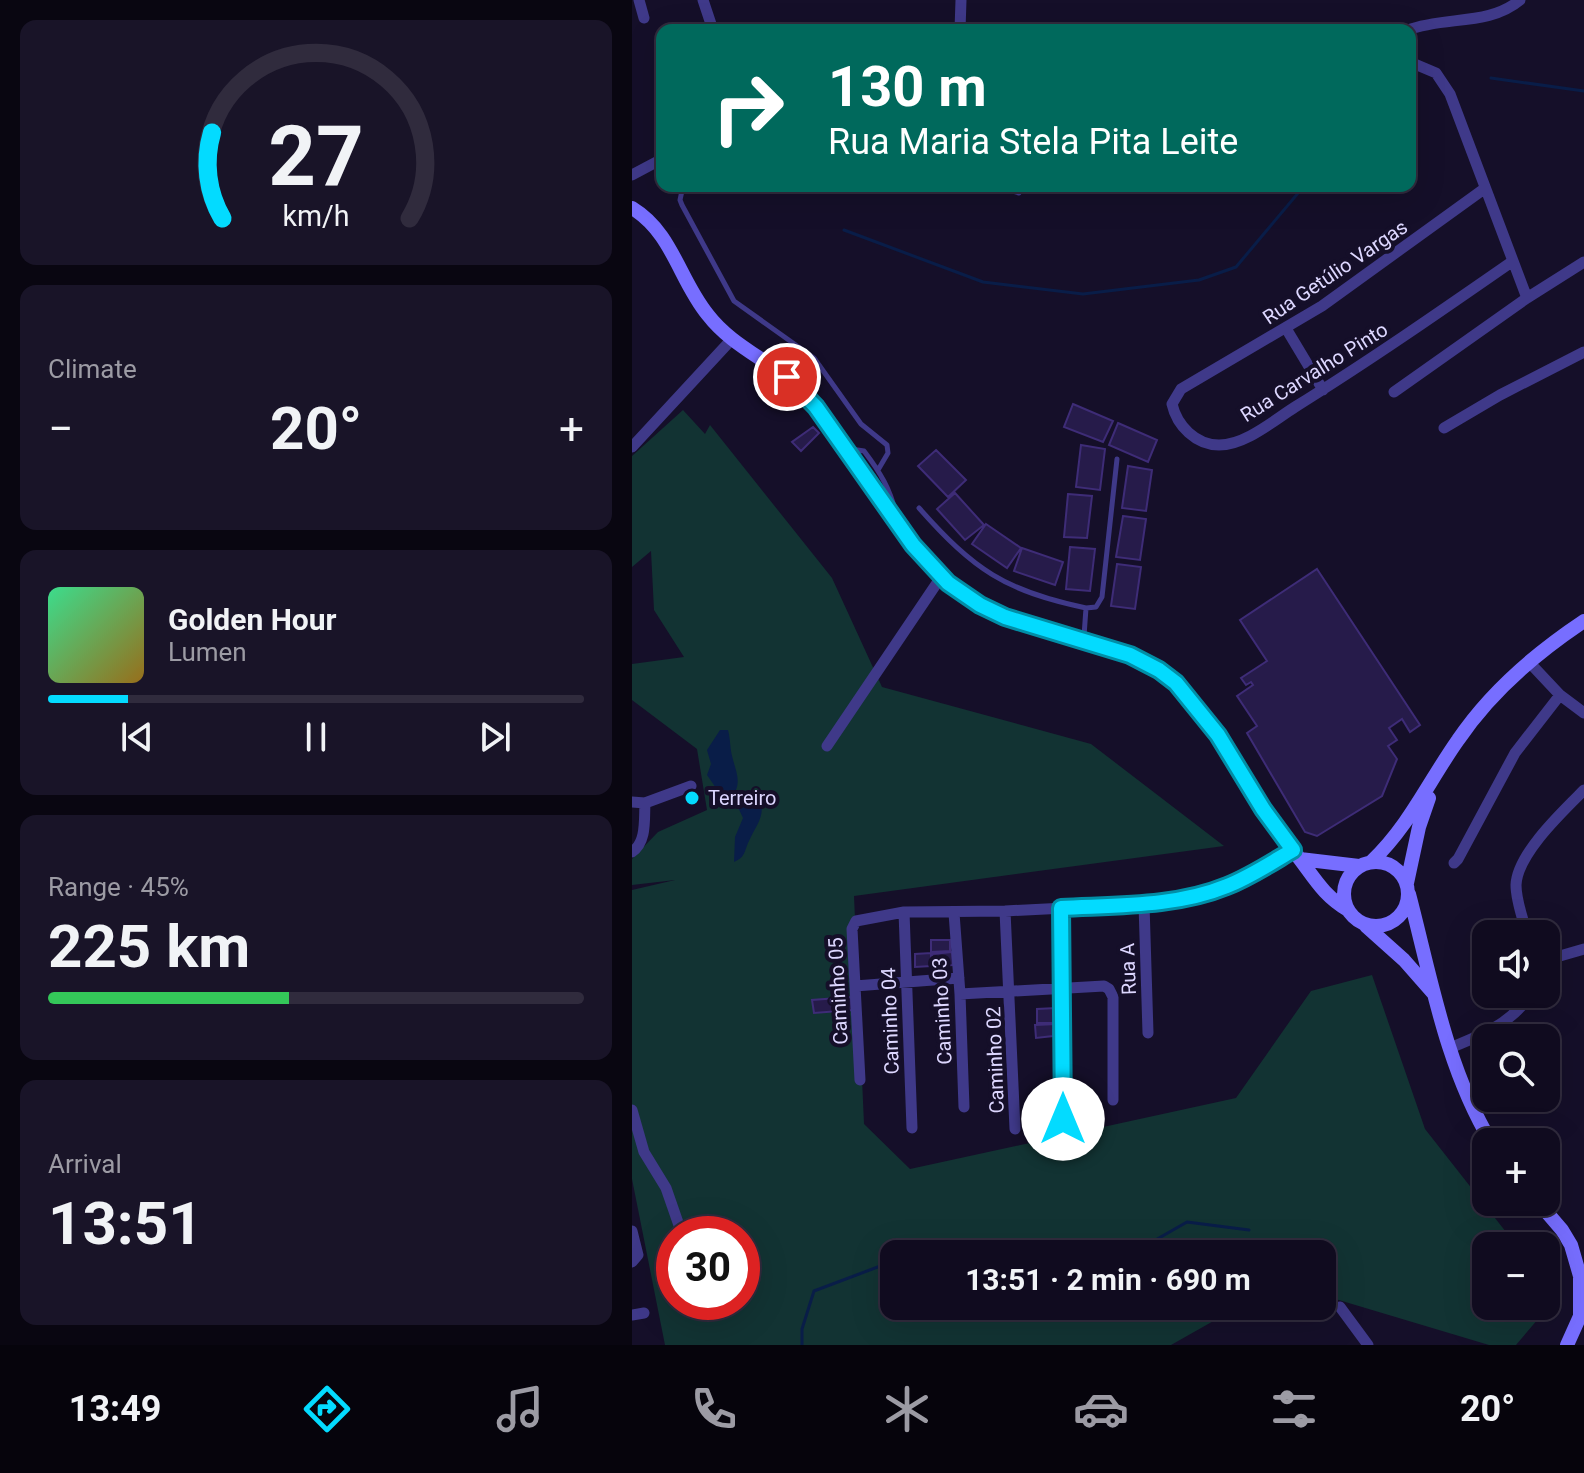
<!DOCTYPE html>
<html lang="en">
<head>
<meta charset="utf-8">
<style>
	body { margin:0; font-family:Roboto,sans-serif; background:#191428; color:#f1f3f6; height:100vh; display:flex; flex-direction:column; font-size:30px; white-space:nowrap }
	* { box-sizing:border-box; margin:0 }
	p { font-size:26px; color:#9c9ba4 }
	.icon { flex:none; width:44px; height:44px; fill:none; stroke:currentColor; stroke-width:2; stroke-linecap:round; stroke-linejoin:round }
	.map { position:relative; flex:1; overflow:hidden }
	.drawer { display:flex; flex-direction:column; gap:20px; padding:20px; background:#090611; width:632px }
	.drawer>* { flex:none }
	.banner { position:absolute; left:24px; top:24px; width:760px; height:168px; border-radius:16px; box-shadow:0 8px 32px #0002,0 0 0 2px #302b3d; background:#00695c; color:#fff; overflow:hidden }
	.fabs { position:absolute; left:840px; top:920px; display:grid; gap:16px }
	.fabs a { display:grid; place-items:center; width:88px; height:88px; border-radius:16px; background:#100b1f; box-shadow:0 8px 32px #0002,0 0 0 2px #302b3d; font-size:40px }
	.speed { position:absolute; left:24px; top:1216px; display:flex; gap:16px; font-size:40px; font-weight:700; text-align:center }
	.speed>* { display:grid; place-content:center; width:104px; height:104px; border-radius:50%; background:#100b1f; box-shadow:0 8px 32px #0002,0 0 0 2px #302b3d; line-height:1 }
	.speed .limit { border:12px solid #d22; background:#fff; color:#111 }
	.pin { position:absolute; display:grid; place-items:center; width:68px; height:68px; color:#fff; margin:-34px; border:4px solid #fff; border-radius:50%; box-shadow:0 2px 8px #0007 }
	.me { position:absolute; width:88px; margin:-44px; rotate:0deg; stroke-linejoin:round; filter:drop-shadow(0 0 6px #0008) }
	.turn { display:flex; align-items:center; gap:28px; height:168px; padding:0 40px; font-size:36px }
	.turn .icon { width:104px; height:104px; stroke-width:2.5 }
	.turn b { display:block; font-size:56px; line-height:68px }
	.big { font-size:60px; font-weight:700; line-height:1.1 }
	.drawer .widget { flex:1; display:flex; flex-direction:column; justify-content:center; gap:12px; min-width:0; padding:0 28px; border-radius:16px; background:#191428 }
	.drawer .dial { align-items:center; gap:0 }
	.dial svg { height:208px; overflow:visible; fill:none; stroke:#302b3d; stroke-width:7; stroke-linecap:round; text-anchor:middle }
	.dial text { fill:#f1f3f6; stroke:none }
	.song { display:flex; align-items:center; gap:24px }
	.cover { width:96px; height:96px; border-radius:12px; background:linear-gradient(135deg,hsl(150 70% 55%),hsl(40 70% 35%)) }
	.played { height:8px; border-radius:4px; background:linear-gradient(90deg,#03dbff 15%,#302b3d 15%) }
	.keys { display:flex; justify-content:space-around; direction:ltr }
	.heat { display:flex; justify-content:space-between; align-items:center; font-size:44px; direction:ltr }
	.charge { height:12px; border-radius:6px; background:linear-gradient(90deg,#34c759 45%,#302b3d 0) }
	.trip { position:absolute; left:248px; top:1240px; width:456px; height:80px; border-radius:16px; background:#100b1f; box-shadow:0 8px 32px #0002,0 0 0 2px #302b3d; font-weight:700; line-height:80px; text-align:center }
	.tab-bar { display:flex; height:128px; justify-content:space-around; align-items:center; background:#06040c; color:#9c9ba4 }
	.tab-bar .icon { width:56px; height:56px }
	.tab-bar .on { color:#03dbff }
	.tab-bar b { font-size:36px; color:#f1f3f6 }
	main { display:flex; flex:1; min-height:0 }
	.map>svg:first-child { display:block }
	.green { fill:#123333; fill-rule:evenodd }
	.water { fill:#091d48 }
	.lines { fill:none; stroke-linecap:round; stroke-linejoin:round }
	.stream { stroke:#091d48; stroke-width:3 }
	.building { fill:#261b4a; stroke:#3e2c77; stroke-width:2 }
	.lane { stroke:#3f3989; stroke-width:5 }
	.street { stroke:#3f3989; stroke-width:11 }
	.secondary { stroke:#776eff; stroke-width:14 }
	.route-casing { stroke:#028ea6; stroke-width:20 }
	.route { stroke:#03dbff; stroke-width:14 }
	.poi-dot { fill:#03dbff; stroke:#150f29; stroke-width:3 }
	.labels { text-anchor:middle; stroke-width:8; stroke-linejoin:round; paint-order:stroke }
	.street-label { font-size:20px; fill:#ddd7ff; stroke:#150f29 }
	.poi-label { font-size:20px; fill:#ddd7ff; stroke:#150f29; text-anchor:start }
</style>
</head>
<body>
<main>
<section class="drawer">
<div class="widget dial"><svg viewBox="0 0 100 80">
<path d="M14 69A42 42 0 1 1 86 69"/>
<path d="M14 69A42 42 0 0 1 10 36" stroke="#03dbff"/>
<text x="50" y="56" font-size="32" font-weight="700">27</text>
<text x="50" y="72" font-size="11">km/h</text>
</svg></div>
<div class="widget"><p>Climate</p>
<div class="heat"><a>−</a><b class="big">20°</b><a>+</a></div>
</div>
<div class="widget">
<div class="song"><i class="cover"></i><div><b>Golden Hour</b><p>Lumen</p></div></div>
<div class="played"></div>
<div class="keys"><svg class="icon" aria-label="previous" viewBox="0 0 24 24"><path d="M18 5L8 12l10 7zM5 5v14"/></svg><svg class="icon" aria-label="pause" viewBox="0 0 24 24"><path d="M8 5v14M16 5v14"/></svg><svg class="icon" aria-label="next" viewBox="0 0 24 24"><path d="M6 5l10 7-10 7zM19 5v14"/></svg></div>
</div>
<div class="widget"><p>Range · 45%</p><b class="big">225 km</b><div class="charge"></div></div>
<div class="widget"><p>Arrival</p><b class="big">13:51</b></div>
</section>
<div class="map">
<svg width="952" height="1345" viewBox="0 0 952 1345">
	<rect width="100%" height="100%" fill="#150f29"/>
	<path class="green" d="M51,410L73,434L78,425L200,578L250,687L459,744L592,846L222,896L232,1124L278,1169L604,1098L679,991L740,975L793,1129L885,1246H854V1306H914V1297L918,1305L884,1345H857L690,1295V1254H262V1306H608L539,1345H33L0,1179V890L43,880L0,885V859L26,832L75,810L65,749L0,700V664L52,657L22,610L19,551L0,567V456ZM42,1234H110V1302H42Z"/>
	<path class="water" d="M88,730H96C98,738 98,743 99,751C102,770 115,786 94,801L88,800L84,794V788L75,775L79,764L75,750Z
		M119,791L127,796C135,815 124,825 117,841C112,851 114,857 102,862L103,837L111,818L105,805Z"/>
	<g class="lines">
		<path class="stream" d="M859,78L952,91
			M778,102L782,100
			M212,230L351,282L451,294L567,280L604,267L672,186
			M499,1254L555,1222L617,1230
			M170,1345V1329L182,1291L251,1265H262"/>
	</g>
	<path class="building" d="M441,404L481,421L471,442L432,427Z
		M486,423L525,440L516,462L477,445Z
		M181,427L187,433L169,451L160,442Z
		M449,445L473,449L468,490L444,487Z
		M304,450L334,480L316,497L286,466Z
		M496,466L520,470L514,511L490,508Z
		M323,493L352,525L333,540L305,509Z
		M436,494L460,496L455,538L432,537Z
		M491,516L514,519L508,560L484,557Z
		M354,524L389,548L375,568L340,544Z
		M438,547L463,549L458,591L434,589Z
		M390,548L431,562L423,585L382,571Z
		M485,564L509,567L503,609L479,606Z
		M685,569L788,725L778,732L770,719L757,728L765,740L756,746L765,759L750,796L685,836L673,832L615,733L625,726L605,696L621,685L619,682L614,685L609,678L635,661L608,620Z
		M299,940H318V951L299,952Z
		M320,952L321,965L301,966L300,954Z
		M299,953V966L283,967V954Z
		M219,997L220,1010L182,1013L180,1000Z
		M424,1008L425,1023H405V1009Z
		M425,1024V1027L421,1030V1036L404,1038L403,1025Z"/>
	<g class="lines">
		<path class="lane" d="M51,186L48,200L50,205L102,301L182,358L229,424L255,445L256,453L246,470
			M365,186L387,193
			M219,449L232,451C248,472 259,490 264,515
			M287,508C342,570 373,591 454,608L452,636
			M454,608L464,607L470,597L485,459"/>
		<path class="street" d="M7,0L12,18
			M71,0L81,30
			M328,30L329,0
			M776,30C813,16 857,26 888,0
			M778,62L804,73L818,94L895,298
			M0,175L30,159
			M852,189L690,306L549,389L540,404C545,426 564,445 587,445C613,445 641,421 663,407C737,361 809,311 881,261
			M655,330L691,390
			M762,392L895,298L952,262
			M812,428L868,395L952,352
			M0,447L100,339
			M897,662L928,695L952,713
			M195,746L309,577
			M0,802L13,803C12,819 15,842 0,852
			M13,803L59,786
			M822,863L826,859L883,753L928,695
			M512,904L516,1033
			M429,908L431,1119
			M373,911L383,1129
			M272,912L280,1128
			M322,913L328,994L332,1107
			M895,934C891,919 884,901 884,885C885,854 931,811 952,790
			M914,960L952,949
			M223,986L327,978
			M328,994L472,986L477,989L481,997V1100
			M818,1048C850,1035 879,1024 899,994
			M228,1080L220,929L224,921L272,912L373,911L512,904L551,898L595,886L661,850
			M0,1110L12,1152L34,1188L50,1234
			M0,1231L6,1255L0,1262
			M70,1302L71,1303
			M708,1307L736,1345
			M0,1315L12,1313"/>
		<path class="secondary" d="M0,208C41,233 47,280 76,315C102,349 145,363 174,395C223,450 256,530 311,579C382,642 489,627 550,689C584,724 604,769 631,809C642,826 656,842 667,858C683,879 692,896 716,910
			M668,859L727,866
			M740,861C777,826 797,781 826,740C859,691 904,653 952,621
			M712 894a32 32 0 1 1 64 0a32 32 0 1 1-64 0Z
			M775,883L787,827L797,798
			M777,894C799,978 814,1067 859,1142
			M734,926L772,960L801,993
			M906,1202L930,1230L939,1245L948,1276V1316L935,1345"/>
	</g>
	<g class="lines">
		<defs>
			<path id="route" d="M155,377L184,407L281,545L316,583L348,605L373,617L498,655L527,670L544,683L586,735L631,809L661,850C639,863 618,877 595,886C544,907 484,905 429,908L431,1119"/>
		</defs>
		<use href="#route" class="route-casing"/>
		<use href="#route" class="route"/>
	</g>
	<circle class="poi-dot" cx="60" cy="798" r="8"/>
	<g class="labels">
		<g class="street-label">
			<text transform="translate(703 272) rotate(-34)" y="7">Rua Getúlio Vargas</text>
			<text transform="translate(682 372) rotate(-32)" y="7">Rua Carvalho Pinto</text>
			<text transform="translate(496 969) rotate(-92)" y="7">Rua A</text>
			<text transform="translate(206 991) rotate(-93)" y="7">Caminho 05</text>
			<text transform="translate(310 1011) rotate(-93)" y="7">Caminho 03</text>
			<text transform="translate(258 1021) rotate(-92)" y="7">Caminho 04</text>
			<text transform="translate(363 1060) rotate(-92)" y="7">Caminho 02</text>
		</g>
		<g class="poi-label">
			<text x="76" y="805">Terreiro</text>
		</g>
	</g>
</svg>
<div class="fabs">
<a><svg class="icon" aria-label="sound" viewBox="0 0 24 24"><path d="M4 9h4l5-4v14l-5-4H4zM17 9q2 3 0 6"/></svg></a>
<a><svg class="icon" aria-label="search" viewBox="0 0 24 24"><circle cx="10" cy="10" r="6"/><path d="M15 15l6 6"/></svg></a>
<a>+</a>
<a>−</a>
</div>
<div class="speed"><div class="limit">30</div></div>
<div class="pin" style="left:155px;top:377px;background:#d93025"><svg class="icon" aria-label="arrive" viewBox="0 0 24 24"><path d="M6 21V4h12l-3 4 3 4H6"/></svg></div>
<svg class="me" style="left:431px;top:1119px" viewBox="-20 -20 40 40"><circle r="19" fill="#fff"/><path d="M0-13L10 11 0 6-10 11z" fill="#03dbff"/></svg>
<div class="trip">13:51 · 2 min · 690 m</div>
<div class="banner">
<div class="turn"><svg class="icon" aria-label="right" viewBox="0 0 24 24"><path d="M7 20v-9h11M14 6l5 5-5 5"/></svg><div><b>130 m</b>Rua Maria Stela Pita Leite</div></div>
</div>
</div>
</main>
<nav class="tab-bar">
<b>13:49</b>
<svg class="icon on" aria-label="directions" viewBox="0 0 24 24"><path d="M12 3l9 9-9 9-9-9zM9 14v-3h6M13 9l2 2-2 2"/></svg>
<svg class="icon" aria-label="music" viewBox="0 0 24 24"><path d="M9 18V5l10-2v13"/><circle cx="6" cy="18" r="3"/><circle cx="16" cy="16" r="3"/></svg>
<svg class="icon" aria-label="phone" viewBox="0 0 24 24"><path d="M5 4h4l2 5-3 2q2 4 5 5l2-3 5 2v4C11 20 4 13 5 4z"/></svg>
<svg class="icon" aria-label="climate" viewBox="0 0 24 24"><path d="M12 3v18M4 7l16 10M4 17L20 7"/></svg>
<svg class="icon" aria-label="car" viewBox="0 0 24 24"><path d="M5 17H2v-5l4-1 3-4h7l3 4 3 1v5h-3M9 17h6M6 11h13"/><circle cx="7" cy="17" r="2"/><circle cx="17" cy="17" r="2"/></svg>
<svg class="icon" aria-label="filters" viewBox="0 0 24 24"><path d="M4 7h16M4 17h16"/><circle cx="9" cy="7" r="2"/><circle cx="15" cy="17" r="2"/></svg>
<b>20°</b>
</nav>
</body>
</html>
